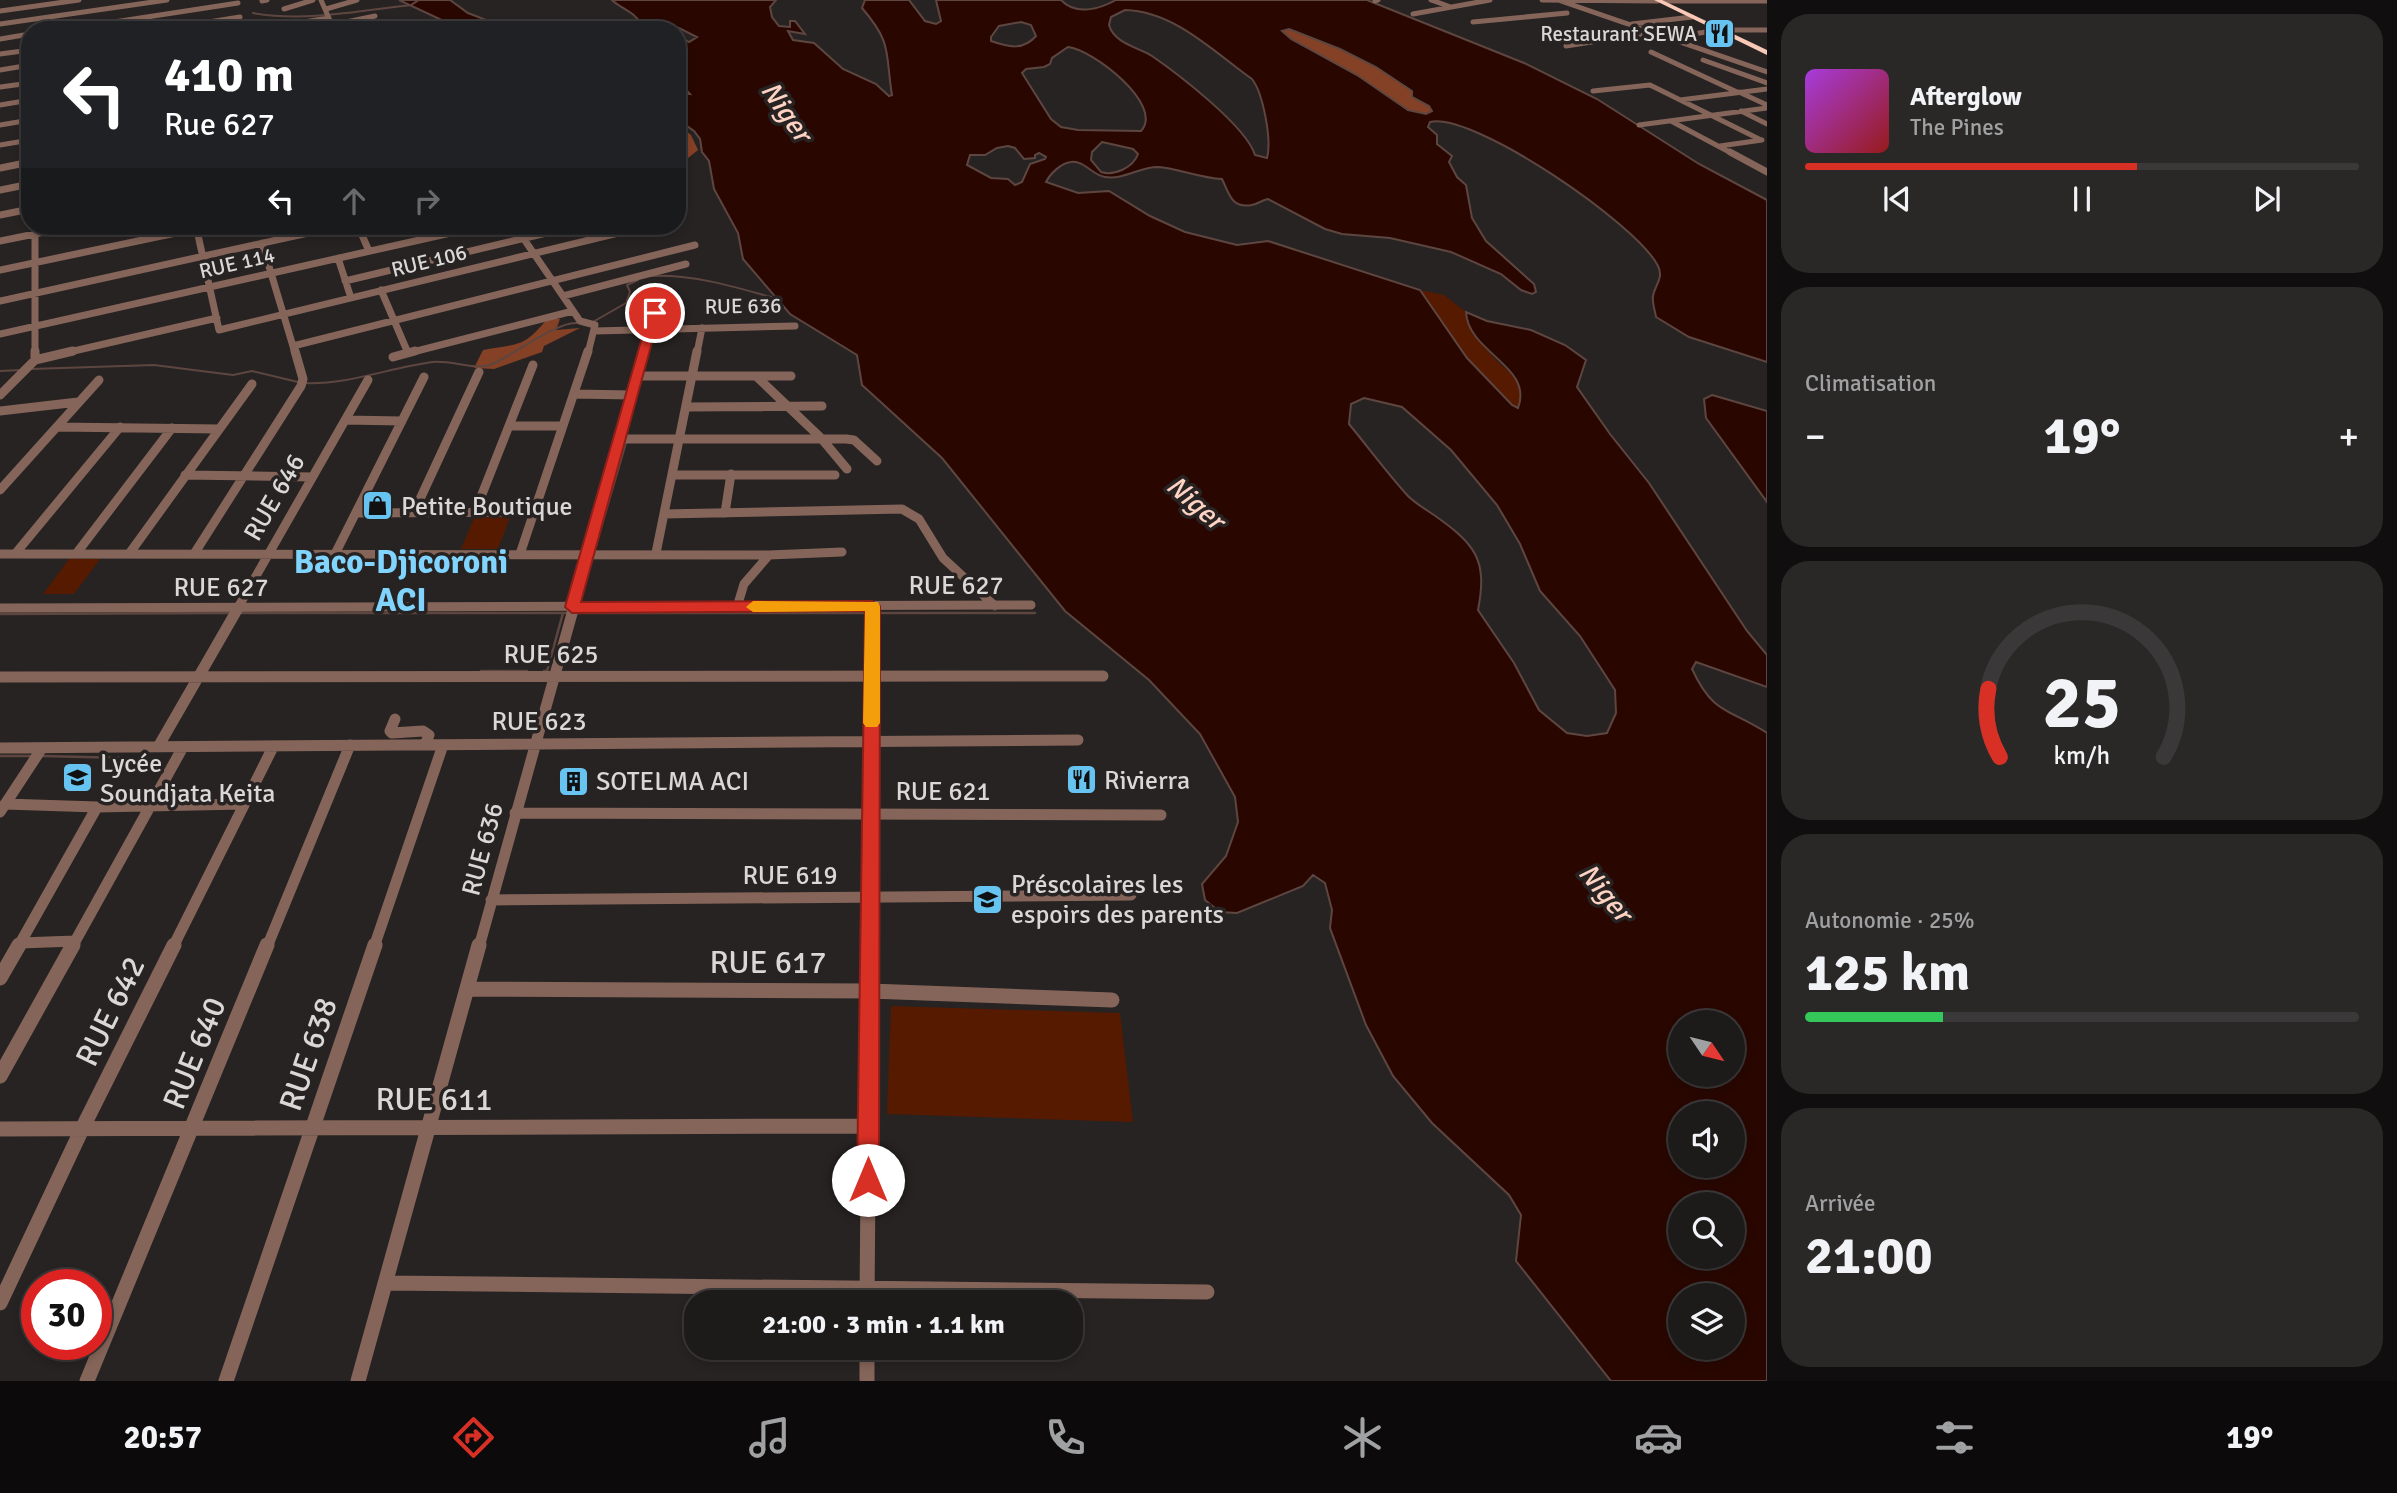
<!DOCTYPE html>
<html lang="fr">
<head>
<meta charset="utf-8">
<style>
	body { margin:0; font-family:Signika,sans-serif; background:#2a2727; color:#f1f3f6; height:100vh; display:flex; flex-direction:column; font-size:26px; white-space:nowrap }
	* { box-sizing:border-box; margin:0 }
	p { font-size:23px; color:#a0a1a2 }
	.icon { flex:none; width:38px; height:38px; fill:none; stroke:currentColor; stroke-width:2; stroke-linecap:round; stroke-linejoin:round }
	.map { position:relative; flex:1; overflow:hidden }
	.panel { display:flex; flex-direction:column; gap:14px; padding:14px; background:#100e0e; width:630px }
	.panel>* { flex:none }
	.top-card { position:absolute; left:21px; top:21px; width:665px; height:214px; border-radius:28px; box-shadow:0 4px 10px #0003,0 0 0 2px #3b3839; background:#202124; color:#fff; overflow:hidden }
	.needle { width:46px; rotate:125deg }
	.buttons { position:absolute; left:1668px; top:1010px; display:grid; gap:14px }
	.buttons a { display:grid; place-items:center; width:77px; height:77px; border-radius:50%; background:#1d1a1a; box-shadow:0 4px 10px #0003,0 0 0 2px #3b3839; font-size:35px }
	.speed { position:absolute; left:21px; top:1269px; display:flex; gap:14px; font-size:35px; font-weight:700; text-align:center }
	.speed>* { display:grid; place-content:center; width:91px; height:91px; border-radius:50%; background:#1d1a1a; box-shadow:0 4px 10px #0003,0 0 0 2px #3b3839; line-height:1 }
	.speed .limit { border:10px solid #d22; background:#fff; color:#111 }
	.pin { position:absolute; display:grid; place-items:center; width:60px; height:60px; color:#fff; margin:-30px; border:4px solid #fff; border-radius:50%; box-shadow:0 2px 7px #0007 }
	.me { position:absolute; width:77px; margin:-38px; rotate:0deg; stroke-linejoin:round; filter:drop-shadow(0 0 5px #0008) }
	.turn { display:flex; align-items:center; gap:24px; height:147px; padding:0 28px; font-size:32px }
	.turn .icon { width:91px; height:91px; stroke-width:2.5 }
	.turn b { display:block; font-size:49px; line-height:60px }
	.lanes { display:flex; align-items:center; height:66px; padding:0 28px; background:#0003; justify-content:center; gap:35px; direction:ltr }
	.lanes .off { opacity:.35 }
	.big { font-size:52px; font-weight:800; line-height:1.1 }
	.panel .tile { flex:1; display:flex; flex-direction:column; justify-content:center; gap:10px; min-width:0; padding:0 24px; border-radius:28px; background:#2a2727 }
	.panel .dial { align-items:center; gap:0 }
	.dial svg { height:182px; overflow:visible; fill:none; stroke:#3b3839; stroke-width:7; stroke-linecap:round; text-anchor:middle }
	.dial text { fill:#f1f3f6; stroke:none }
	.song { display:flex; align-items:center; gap:21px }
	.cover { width:84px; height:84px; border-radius:10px; background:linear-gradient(135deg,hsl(280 70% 55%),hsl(0 70% 35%)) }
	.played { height:7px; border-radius:4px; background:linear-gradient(90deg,#d93025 60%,#3b3839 60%) }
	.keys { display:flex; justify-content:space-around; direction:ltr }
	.heat { display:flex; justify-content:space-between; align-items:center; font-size:38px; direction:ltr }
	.charge { height:10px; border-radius:5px; background:linear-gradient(90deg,#34c759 25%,#3b3839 0) }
	.trip { position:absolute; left:684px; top:1290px; width:399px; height:70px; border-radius:28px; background:#1d1a1a; box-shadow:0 4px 10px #0003,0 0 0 2px #3b3839; font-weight:800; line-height:70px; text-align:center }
	.tab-bar { display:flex; height:112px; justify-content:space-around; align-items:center; background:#0c0a0a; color:#a0a1a2 }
	.tab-bar .icon { width:49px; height:49px }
	.tab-bar .selected { color:#d93025 }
	.tab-bar b { font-size:32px; color:#f1f3f6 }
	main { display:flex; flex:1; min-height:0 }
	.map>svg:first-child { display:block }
	.green { fill:#561a00 }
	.forest { fill:#854126 }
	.water { fill:#290700; stroke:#5e4640; stroke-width:2; fill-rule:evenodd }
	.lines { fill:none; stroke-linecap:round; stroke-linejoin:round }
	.stream-far1 { stroke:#5e4640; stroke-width:2 }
	.stream { stroke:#5e4640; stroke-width:2.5 }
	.minor-far4 { stroke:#856559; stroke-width:5 }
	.minor-far3 { stroke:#856559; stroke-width:7 }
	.minor-far2 { stroke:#856559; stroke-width:9 }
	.minor-far1 { stroke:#856559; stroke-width:11 }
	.minor { stroke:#856559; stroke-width:15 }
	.highway { fill:#f9c8b6; fill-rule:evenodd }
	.route { fill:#d93025; stroke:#8d1f18; stroke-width:2 }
	.slow { fill:#f59e0b }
	.labels { text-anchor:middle; stroke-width:7; stroke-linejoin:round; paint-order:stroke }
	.far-poi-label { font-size:21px; fill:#dad8d7; stroke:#272322; text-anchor:end }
	.far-street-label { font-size:21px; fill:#dad8d7; stroke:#272322 }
	.street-label { font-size:26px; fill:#dad8d7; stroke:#272322 }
	.poi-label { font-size:26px; fill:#dad8d7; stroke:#272322; text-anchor:start }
	.water-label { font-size:28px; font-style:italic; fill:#fed3c3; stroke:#272322 }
	.near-street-label { font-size:32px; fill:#dad8d7; stroke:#272322 }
	.district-label { font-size:33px; font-weight:bold; fill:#80d4fd; stroke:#272322 }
</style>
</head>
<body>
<main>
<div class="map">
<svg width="1767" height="1381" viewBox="0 0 1767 1381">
	<rect width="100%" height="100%" fill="#272322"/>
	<path class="green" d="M1420,290L1444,295L1466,312L1467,320C1475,332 1483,346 1493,357C1510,375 1526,378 1518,408L1512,405L1467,358Z
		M475,516L510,517L498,549H461Z
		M69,559H100L74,594H43Z
		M891,1006L1120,1013L1133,1122L887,1114Z"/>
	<path class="forest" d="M1289,29L1334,46L1376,67L1412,91V97L1429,106L1432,111L1426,114L1408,110L1357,75L1290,39L1282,31Z
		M677,124L691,135L698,150L688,158L685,154L677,155Z
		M548,318L560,319L556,330L580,328L544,346L542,352L494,369L474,368L483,350C521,343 523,348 548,318Z"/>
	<path class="water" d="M399,0H450L468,13L512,30H463Z
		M612,0H776L770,7L772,17L779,26L790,27V21H795L805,34L788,31L793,40L814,43L843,69L876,84L889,96L892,95C885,52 893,44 862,8L865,0H909L925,21L936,24L941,21L936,0H1061C1076,16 1100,9 1116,0H1367L1524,63L1597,99L1699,164L1767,200V362L1689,337L1656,317C1655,311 1652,302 1653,296C1655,284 1664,279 1658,266C1638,225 1474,112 1430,122L1428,127L1437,135V144L1452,156L1449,162L1457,177L1466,185L1472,218L1486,241L1534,284L1536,292L1532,294L1521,290L1501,274L1451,252L1390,238L1342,234L1325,229L1268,199C1262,200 1258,204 1252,205C1231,209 1229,193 1222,179C1200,178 1176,168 1158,167C1139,167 1124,180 1105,177C1092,175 1084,160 1071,162C1061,163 1050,174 1046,182L1078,193L1109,191L1150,216L1185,232L1237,245L1268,241L1420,290L1467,358L1512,405L1518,408C1534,366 1468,353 1466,312L1487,321L1531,330L1565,345L1586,360L1577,387L1610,434L1649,483L1747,631L1767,655V687L1696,662L1692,669C1714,716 1729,708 1767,733V1381H1611L1516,1261L1521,1215L1509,1195L1432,1123L1393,1076L1366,1025L1330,928L1332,910L1325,883L1313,875L1303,886L1237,913L1220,912L1205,900L1202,884L1226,856L1238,822L1235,797L1200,734L1149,680L1065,611L942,458L862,385L857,355L790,314L743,259L738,233L714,189L709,161L702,152L700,139L694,131L677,119V93L690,94L677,80V35L689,42L697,37L679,28L640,23C635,12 620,8 612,0ZM1125,10C1174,11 1214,52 1252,79C1263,93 1272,140 1267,158L1255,155C1246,126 1178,74 1152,56C1137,47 1114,43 1109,25L1111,17ZM1021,22L1031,25L1036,36C1023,51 1008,47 991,41V37L999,26ZM1289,29L1340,49L1376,67L1412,91V97L1429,106L1432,111L1426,114L1408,110L1357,75L1291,39L1282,31ZM1068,47C1092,49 1165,105 1141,131L1078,130L1061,127L1051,119L1022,73L1026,69L1044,67L1050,64L1052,58ZM1102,142L1133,149L1138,154C1133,168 1114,176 1101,172L1091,160L1092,152ZM1008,146L1015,148L1024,159L1035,158V155L1039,153L1046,157L1045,159L1030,164L1022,182L1015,185L1008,179L991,178L967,165L970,155H985L997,148ZM1364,398L1402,407L1451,450L1497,505L1520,544L1540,591L1580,636L1615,690L1616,713L1607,733L1587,736L1567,733L1539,710L1514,663L1478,610C1488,559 1475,544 1434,515C1425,509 1415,503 1408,496C1387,473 1368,447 1349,424L1351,404ZM1680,1022H1732V1074H1680ZM1680,1113H1732V1166H1680ZM1680,1204H1732V1256H1680ZM1680,1295H1732V1348H1680Z
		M1712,395L1767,411V502L1706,418L1704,399Z"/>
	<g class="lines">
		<path class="stream-far1" d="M253,13C305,22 359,11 411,5L419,0
			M651,276C695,274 739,288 781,300
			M591,323L626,303L630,292L627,285L638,280
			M31,369L154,365L233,375L252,371L298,382
			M0,371L21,370
			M304,383C347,385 389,368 432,362C451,360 475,370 490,365C511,357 557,321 577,323
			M595,549L626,443"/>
		<path class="stream" d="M241,613H563
			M577,613H868
			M874,613H1035
			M0,614L229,613
			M481,671H527
			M544,671H547L563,613H567
			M0,756H32
			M42,756L126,758"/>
		<path class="minor-far4" d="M321,0L331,23
			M1431,0L1448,6
			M1542,0L1658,1
			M1558,0L1767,72
			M262,1L267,0
			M1375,1L1378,0
			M1664,1H1767
			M284,9L313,0
			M326,9L357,0
			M0,11L79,0
			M1413,14L1490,0
			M1473,22L1567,13
			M0,24L167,0
			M1632,24L1692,17
			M332,25L375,16
			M62,30L238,3
			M159,30L240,17
			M253,30L329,18
			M379,30L424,22
			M1724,30H1767
			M1674,37L1719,30
			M0,39L30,34
			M1566,46L1649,33
			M1651,52L1737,92
			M0,54L30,50
			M1703,60L1767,83
			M0,70L30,65
			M0,87L30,83
			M1593,91L1650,85L1761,140
			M1739,92L1767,105
			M1680,100L1767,89
			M0,105L30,100
			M1741,111L1767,124
			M1671,121L1733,154
			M0,125L30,120
			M1639,125L1767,108
			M0,145L30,140
			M1720,146L1762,140"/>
		<path class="minor-far3" d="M1730,152L1767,172
			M0,168L30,162
			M0,190L30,184
			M0,215L30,209
			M35,226V353
			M196,226L219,330L647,226
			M358,226L369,251
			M515,226L580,321L595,325L588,353
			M0,241L74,226
			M262,243L295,353
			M338,258L351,298
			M0,270L209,226
			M345,281L576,226
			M381,290L408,353
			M563,296L686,264
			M0,301L340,226
			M595,331L795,326
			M0,334L482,226
			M293,346L695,245
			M65,353L217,318
			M409,353L573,311
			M644,353L655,313
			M697,353L702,328"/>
		<path class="minor-far2" d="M393,357L415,351
			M35,360L73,351
			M637,376H791
			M756,376L821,438L847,469
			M574,394L632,395
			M0,395L35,360V351
			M686,407L822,406
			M0,411L78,402
			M345,420L402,421
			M509,426H563
			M57,427L219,429
			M620,439H846L854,440L877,461
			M185,475L312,477
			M672,475H835
			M0,490L99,380
			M414,512L479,372
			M475,512L533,365
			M356,513L534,512
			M725,513L731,474
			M664,514L902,509L919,519L943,558L995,606
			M656,553L697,351
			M0,554L769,555L842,552
			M15,554L120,427
			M76,554L172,428
			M129,554L252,384
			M194,554L301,386L303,379L295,351
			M335,554L424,377
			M520,554L588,351
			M737,607L744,584L769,555
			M0,608L1031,605
			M236,611L368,380
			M572,611L644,351
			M872,611V606"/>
		<path class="minor-far1" d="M0,677L1103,676
			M395,719L390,731L392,733L423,731L429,735L425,745
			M158,747L237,610
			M0,748L1078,740
			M5,804L97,807L244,804
			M0,812L42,748
			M515,813L1161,815
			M491,900L1131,895
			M20,943L75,941
			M18,947L97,807
			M72,947L183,747
			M173,947L273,747
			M267,947L350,745
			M374,947L443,745
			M479,947L573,610
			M870,947L872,610"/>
		<path class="minor" d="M0,978L19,945
			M467,989L870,991L1112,1000
			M0,1076L73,945
			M0,1129L869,1126
			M386,1283L1207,1292
			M867,1302L870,945
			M0,1303L82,1129L174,945
			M867,1348V1381
			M87,1381L267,945
			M226,1381L375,945
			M358,1381L479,945"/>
		<path class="highway" d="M1654,0H1662L1767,50V55Z"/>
	</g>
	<path class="route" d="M655,310L660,313L581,602L872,601L880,606L879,1180L876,1188L868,1191L860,1188L857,1180L865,611L572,613L565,607L649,313Z"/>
	<path class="slow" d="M753,601L878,602L880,606V723L877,727H866L863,723L865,611L753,612L746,607Z"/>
	<defs>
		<symbol id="restaurant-square" viewBox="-11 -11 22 22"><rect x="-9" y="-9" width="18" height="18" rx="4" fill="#67c4f0" stroke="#272322"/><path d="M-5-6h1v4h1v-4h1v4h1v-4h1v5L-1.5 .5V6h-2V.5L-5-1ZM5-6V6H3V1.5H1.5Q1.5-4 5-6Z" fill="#111"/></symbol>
		<symbol id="shop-square" viewBox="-11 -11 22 22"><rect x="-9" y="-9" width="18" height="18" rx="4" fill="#67c4f0" stroke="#272322"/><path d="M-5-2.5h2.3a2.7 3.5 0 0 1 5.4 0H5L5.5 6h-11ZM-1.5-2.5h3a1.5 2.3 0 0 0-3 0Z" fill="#111"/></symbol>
		<symbol id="school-square" viewBox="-11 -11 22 22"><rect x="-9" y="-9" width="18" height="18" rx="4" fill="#67c4f0" stroke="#272322"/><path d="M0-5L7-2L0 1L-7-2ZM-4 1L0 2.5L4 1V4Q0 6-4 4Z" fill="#111"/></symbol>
		<symbol id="building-square" viewBox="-11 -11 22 22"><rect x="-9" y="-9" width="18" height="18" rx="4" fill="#67c4f0" stroke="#272322"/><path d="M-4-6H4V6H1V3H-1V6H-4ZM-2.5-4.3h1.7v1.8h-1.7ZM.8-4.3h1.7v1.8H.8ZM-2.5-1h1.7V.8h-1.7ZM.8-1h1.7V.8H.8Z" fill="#111"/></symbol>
	</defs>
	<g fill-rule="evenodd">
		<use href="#restaurant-square" x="1702" y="16" width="35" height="35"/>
		<use href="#shop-square" x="360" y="488" width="35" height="35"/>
		<use href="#school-square" x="60" y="760" width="35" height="35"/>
		<use href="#restaurant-square" x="1064" y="762" width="35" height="35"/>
		<use href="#building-square" x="556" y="764" width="35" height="35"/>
		<use href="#school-square" x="970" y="882" width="35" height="35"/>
	</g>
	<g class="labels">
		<g class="far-poi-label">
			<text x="1697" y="41">Restaurant SEWA</text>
		</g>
		<g class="far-street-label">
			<text transform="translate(429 261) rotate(-14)" y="7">RUE 106</text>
			<text transform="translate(237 263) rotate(-13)" y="7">RUE 114</text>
			<text transform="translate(743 306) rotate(-1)" y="7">RUE 636</text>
		</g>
		<g class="street-label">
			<text transform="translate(274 497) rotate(-60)" y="9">RUE 646</text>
			<text x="956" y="594">RUE 627</text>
			<text x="221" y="596">RUE 627</text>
			<text x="551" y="663">RUE 625</text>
			<text x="539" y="730">RUE 623</text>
			<text x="943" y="800">RUE 621</text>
			<text transform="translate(482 849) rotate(-75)" y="9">RUE 636</text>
			<text x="790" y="884">RUE 619</text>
		</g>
		<g class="poi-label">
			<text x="401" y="515">Petite Boutique</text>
			<text x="100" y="772">Lycée<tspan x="100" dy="30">Soundjata Keita</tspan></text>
			<text x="1104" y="789">Rivierra</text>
			<text x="596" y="790">SOTELMA ACI</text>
			<text x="1011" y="893">Préscolaires les<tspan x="1011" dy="30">espoirs des parents</tspan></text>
		</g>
		<g class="water-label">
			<text transform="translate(787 111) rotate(55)" y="10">Niger</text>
			<text transform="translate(1196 502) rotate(41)" y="10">Niger</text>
			<text transform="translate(1606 892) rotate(50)" y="10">Niger</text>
		</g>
		<g class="near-street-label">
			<text x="768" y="973">RUE 617</text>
			<text transform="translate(110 1011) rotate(-64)" y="11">RUE 642</text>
			<text transform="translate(194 1053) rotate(-68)" y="11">RUE 640</text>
			<text transform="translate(308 1054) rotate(-71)" y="11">RUE 638</text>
			<text x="434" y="1110">RUE 611</text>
		</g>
		<g class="district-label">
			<text x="401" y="573">Baco-Djicoroni<tspan x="401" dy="38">ACI</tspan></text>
		</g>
	</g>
</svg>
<div class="buttons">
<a><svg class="needle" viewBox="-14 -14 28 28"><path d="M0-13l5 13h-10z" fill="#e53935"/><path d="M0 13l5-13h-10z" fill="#a0a1a2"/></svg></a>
<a><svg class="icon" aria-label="sound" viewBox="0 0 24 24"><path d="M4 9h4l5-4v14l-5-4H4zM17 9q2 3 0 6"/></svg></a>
<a><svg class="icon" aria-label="search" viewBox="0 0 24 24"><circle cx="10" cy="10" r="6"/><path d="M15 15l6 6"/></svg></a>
<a><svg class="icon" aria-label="layers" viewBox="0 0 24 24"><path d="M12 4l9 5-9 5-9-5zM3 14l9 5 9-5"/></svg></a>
</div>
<div class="speed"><div class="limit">30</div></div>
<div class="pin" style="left:655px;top:313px;background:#d93025"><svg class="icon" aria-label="arrive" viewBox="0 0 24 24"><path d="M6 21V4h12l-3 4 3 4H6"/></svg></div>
<svg class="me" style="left:868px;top:1180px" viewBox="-20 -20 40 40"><circle r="19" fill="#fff"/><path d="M0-13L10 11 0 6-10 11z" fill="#d93025"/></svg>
<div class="trip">21:00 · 3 min · 1.1 km</div>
<div class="top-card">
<div class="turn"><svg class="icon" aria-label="left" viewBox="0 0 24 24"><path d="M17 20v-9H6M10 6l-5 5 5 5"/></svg><div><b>410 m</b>Rue 627</div></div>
<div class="lanes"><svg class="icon" aria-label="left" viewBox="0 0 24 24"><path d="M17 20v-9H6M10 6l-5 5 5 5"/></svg><svg class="icon off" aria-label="ahead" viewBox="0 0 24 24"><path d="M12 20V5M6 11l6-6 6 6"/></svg><svg class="icon off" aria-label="right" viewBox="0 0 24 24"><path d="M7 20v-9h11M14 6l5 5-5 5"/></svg></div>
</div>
</div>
<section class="panel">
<div class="tile">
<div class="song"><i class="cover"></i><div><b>Afterglow</b><p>The Pines</p></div></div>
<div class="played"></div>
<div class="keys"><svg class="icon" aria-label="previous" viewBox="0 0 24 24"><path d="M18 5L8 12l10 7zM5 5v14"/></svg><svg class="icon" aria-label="pause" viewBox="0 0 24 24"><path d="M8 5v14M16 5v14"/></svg><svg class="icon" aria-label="next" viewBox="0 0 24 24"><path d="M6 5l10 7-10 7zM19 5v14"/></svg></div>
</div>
<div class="tile"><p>Climatisation</p>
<div class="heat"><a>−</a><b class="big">19°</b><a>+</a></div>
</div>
<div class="tile dial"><svg viewBox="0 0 100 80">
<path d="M14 69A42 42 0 1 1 86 69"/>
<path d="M14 69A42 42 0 0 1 9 39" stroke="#d93025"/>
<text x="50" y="56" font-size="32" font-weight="700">25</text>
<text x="50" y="72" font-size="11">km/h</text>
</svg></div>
<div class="tile"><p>Autonomie · 25%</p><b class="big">125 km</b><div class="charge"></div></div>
<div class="tile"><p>Arrivée</p><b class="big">21:00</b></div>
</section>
</main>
<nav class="tab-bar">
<b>20:57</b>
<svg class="icon selected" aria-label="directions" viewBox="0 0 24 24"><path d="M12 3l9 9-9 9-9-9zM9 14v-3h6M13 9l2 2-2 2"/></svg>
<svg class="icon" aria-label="music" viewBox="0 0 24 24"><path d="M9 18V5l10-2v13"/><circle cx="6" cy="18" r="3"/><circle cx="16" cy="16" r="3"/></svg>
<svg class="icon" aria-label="phone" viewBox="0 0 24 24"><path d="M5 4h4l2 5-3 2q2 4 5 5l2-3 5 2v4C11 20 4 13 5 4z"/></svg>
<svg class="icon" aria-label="climate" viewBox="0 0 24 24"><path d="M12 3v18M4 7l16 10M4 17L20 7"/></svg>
<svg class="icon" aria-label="car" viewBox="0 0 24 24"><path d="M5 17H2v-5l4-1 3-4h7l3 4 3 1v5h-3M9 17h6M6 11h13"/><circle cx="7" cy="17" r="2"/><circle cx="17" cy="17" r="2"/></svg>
<svg class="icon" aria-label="filters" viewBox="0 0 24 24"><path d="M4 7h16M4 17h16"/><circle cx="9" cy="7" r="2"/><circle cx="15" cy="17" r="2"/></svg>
<b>19°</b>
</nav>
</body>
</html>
